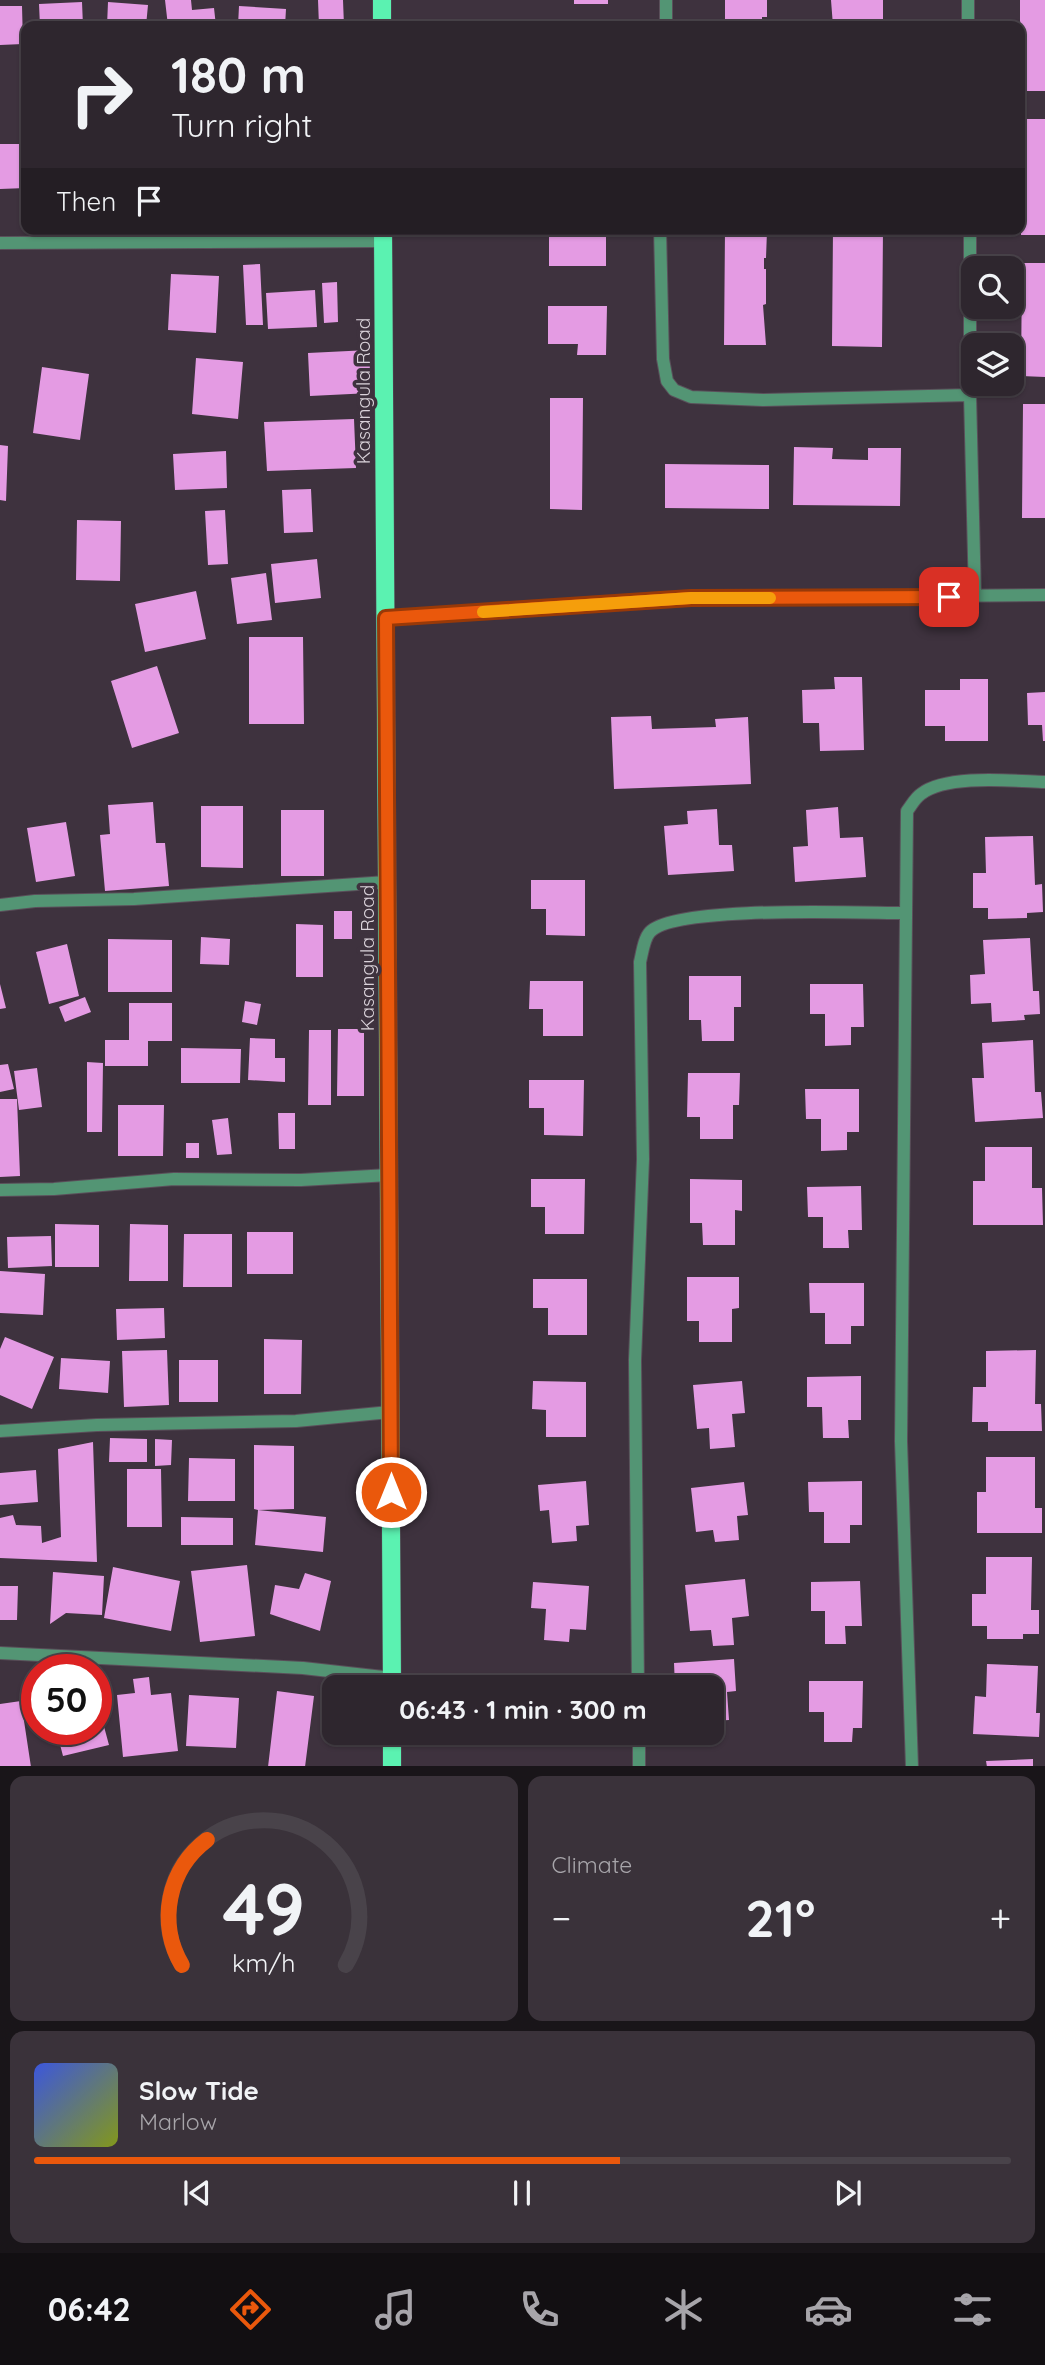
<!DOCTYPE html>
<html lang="en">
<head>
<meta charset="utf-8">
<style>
	body { margin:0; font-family:Quicksand,sans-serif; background:#3a323a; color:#f1f3f6; height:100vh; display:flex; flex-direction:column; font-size:26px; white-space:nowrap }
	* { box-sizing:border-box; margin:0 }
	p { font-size:23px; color:#a7a5aa }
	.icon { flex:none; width:38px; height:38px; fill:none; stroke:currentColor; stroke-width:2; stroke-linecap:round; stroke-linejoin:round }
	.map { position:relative; height:1766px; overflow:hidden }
	.panel { display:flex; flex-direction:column; gap:10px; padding:10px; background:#191519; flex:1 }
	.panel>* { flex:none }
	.top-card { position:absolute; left:21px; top:21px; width:1004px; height:214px; border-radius:14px; box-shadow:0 2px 5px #0004,0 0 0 2px #49434a; background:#2e262e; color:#f1f3f6; overflow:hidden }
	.buttons { position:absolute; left:961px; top:256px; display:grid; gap:14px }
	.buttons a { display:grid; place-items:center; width:63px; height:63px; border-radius:14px; background:#2e262e; box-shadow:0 2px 5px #0004,0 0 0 2px #49434a; font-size:35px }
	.speed { position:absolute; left:21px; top:1654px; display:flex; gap:14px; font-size:35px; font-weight:700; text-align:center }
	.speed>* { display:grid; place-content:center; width:91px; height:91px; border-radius:50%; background:#2e262e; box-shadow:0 2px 5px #0004,0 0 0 2px #49434a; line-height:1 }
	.speed .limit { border:10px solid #d22; background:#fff; color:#111 }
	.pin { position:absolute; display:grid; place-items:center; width:60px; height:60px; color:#fff; margin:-30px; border-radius:14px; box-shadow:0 4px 10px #0006 }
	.me { position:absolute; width:77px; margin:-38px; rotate:0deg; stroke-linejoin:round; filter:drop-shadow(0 0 5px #0008) }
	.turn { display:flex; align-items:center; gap:24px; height:147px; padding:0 35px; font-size:32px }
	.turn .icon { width:91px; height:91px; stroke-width:2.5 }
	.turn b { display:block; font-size:49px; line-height:60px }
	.then { display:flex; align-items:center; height:66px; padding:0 35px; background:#0003; gap:14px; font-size:26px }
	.big { font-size:52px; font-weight:800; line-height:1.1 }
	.panel .tile { flex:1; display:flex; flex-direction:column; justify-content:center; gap:10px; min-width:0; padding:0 24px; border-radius:14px; background:#3a323a }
	.panel .dial { align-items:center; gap:0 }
	.dial svg { height:182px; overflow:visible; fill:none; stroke:#49434a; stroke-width:7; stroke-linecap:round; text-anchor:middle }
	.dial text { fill:#f1f3f6; stroke:none }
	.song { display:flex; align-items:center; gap:21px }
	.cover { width:84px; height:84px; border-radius:10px; background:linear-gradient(135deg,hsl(230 70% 55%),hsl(70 70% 35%)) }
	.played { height:7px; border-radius:4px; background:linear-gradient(90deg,#ea580c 60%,#49434a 60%) }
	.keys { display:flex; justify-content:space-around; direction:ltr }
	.heat { display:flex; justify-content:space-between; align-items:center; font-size:38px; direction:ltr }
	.panel .tiles { flex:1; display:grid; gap:10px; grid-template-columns:1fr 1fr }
	.tile:last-child { grid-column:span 2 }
	.trip { position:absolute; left:322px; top:1675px; width:402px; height:70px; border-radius:14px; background:#2e262e; box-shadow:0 2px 5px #0004,0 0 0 2px #49434a; font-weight:800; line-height:70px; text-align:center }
	.tabs { display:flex; height:112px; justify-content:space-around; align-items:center; background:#120f12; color:#a7a5aa }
	.tabs .icon { width:49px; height:49px }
	.tabs .selected { color:#ea580c }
	.tabs b { font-size:32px; color:#f1f3f6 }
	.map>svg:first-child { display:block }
	.building { fill:#e49be3 }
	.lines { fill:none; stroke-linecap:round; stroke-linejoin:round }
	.minor-casing { stroke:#5a4f5a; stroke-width:14 }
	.major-casing { stroke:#5a4f5a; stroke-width:19 }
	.minor { stroke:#539574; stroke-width:12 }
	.major { stroke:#5bf2b1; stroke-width:18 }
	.route-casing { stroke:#983908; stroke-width:18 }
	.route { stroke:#ea580c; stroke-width:12 }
	.slow { stroke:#f59e0b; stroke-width:12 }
	.labels { text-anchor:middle; stroke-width:7; stroke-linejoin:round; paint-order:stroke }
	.street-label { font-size:19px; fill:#dad2da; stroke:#3e323e }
</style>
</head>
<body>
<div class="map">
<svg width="1045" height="1767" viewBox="0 0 1045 1767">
	<rect width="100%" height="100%" fill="#3e323e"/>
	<path class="building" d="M165,0H191L192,10L214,8L216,26H168Z
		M318,0H343L344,26H319Z
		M574,0H608V4H574Z
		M725,0H767V17H762V26H725Z
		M831,0H883V26H833Z
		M1020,0H1045V91H1020Z
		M82,2L83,26H40L39,4Z
		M108,2L148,5L146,26H107Z
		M0,6H22L23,44L0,45Z
		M239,6L286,9L285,26H238Z
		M1022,119H1045V235H1021Z
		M0,144H26V188L0,189Z
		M549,229H606V266H549Z
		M833,229H883L882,347L832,346Z
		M725,230L767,231L766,258H764V269H766V304L763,305L766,345H724Z
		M1022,263H1045V377L1021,376Z
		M260,264L263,325H246L243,265Z
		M171,274L219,276L216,333L168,330Z
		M337,282L338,322L324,323L322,283Z
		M315,290L317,327L268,329L266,293Z
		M548,306H607L606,355H577L578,344H548Z
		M369,350L371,393L310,396L308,353Z
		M196,358L243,362L238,419L192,414Z
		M42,367L89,374L80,440L33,433Z
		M550,398H583L582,510L550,509Z
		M1023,404H1045V518H1022Z
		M354,419L356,468L267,471L264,422Z
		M0,445L8,446L6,501L0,500Z
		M794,447L833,448L832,459L868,460V448H901L900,506L793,505Z
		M226,451L227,488L175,490L173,454Z
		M665,464L769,465V509L665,508Z
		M311,489L313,532L284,533L282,490Z
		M225,510L228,564L208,565L205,511Z
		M77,520L121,521L120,581L76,580Z
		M317,559L321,598L275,603L271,564Z
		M266,573L272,620L237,624L231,578Z
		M196,591L206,639L145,652L135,604Z
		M249,637H303L304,724H249Z
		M157,666L179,733L132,748L111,681Z
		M834,677H862L864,750L820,751L819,723H803L802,690L835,689Z
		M960,679H988V741H945V726H925V690H960Z
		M1045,692V741H1043L1042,725H1028L1027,693Z
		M651,716L652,729L716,727L715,719L748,717L751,784L614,789L611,717Z
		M153,802L156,843H165L169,886L105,891L100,835L110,834L108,805Z
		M201,806H243V868L201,867Z
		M838,807L840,838L863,837L866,877L795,882L793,847L808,846L806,810Z
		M717,809L719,845H732L734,871L668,875L664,826L688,824L687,811Z
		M281,810H324V876H281Z
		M66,822L75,876L36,882L27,828Z
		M1033,836L1035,885L1042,884L1043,912L1027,913V918L988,919V908H973V873H986L985,837Z
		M531,880H585V936L546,935V909H531Z
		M334,911H352V939H334Z
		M296,924L323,925V977H296Z
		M201,937L230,939L229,965L200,964Z
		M1030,938L1033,991H1039L1040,1014L1024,1015L1025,1020L992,1022L991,1003L971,1004L970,975L985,974L983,940Z
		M108,939L172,940V992H108Z
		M67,944L79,996L49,1004L36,952Z
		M689,976H741V1007H734V1041H702L701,1020H689Z
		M530,981H583V1036H543V1009H529Z
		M0,984L6,1008L0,1009Z
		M810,984H863L864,1027H851V1045L825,1046V1014H810Z
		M85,997L91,1012L65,1022L59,1007Z
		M245,1001L261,1004L257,1025L242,1022Z
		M129,1003H172V1041H148V1066H105V1040H129Z
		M338,1029H364V1096H337Z
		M309,1030H331V1105H308Z
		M250,1038L275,1039V1058H285V1082L248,1080Z
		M1033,1040L1035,1092H1041L1043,1118L975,1122L972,1078H984L982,1043Z
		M181,1048L241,1049L240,1083H181Z
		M87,1062L103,1063L102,1132H87Z
		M8,1064L14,1089L0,1092V1065Z
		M37,1068L42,1107L19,1110L14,1071Z
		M688,1073H740L739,1105H733V1139H700V1117H687Z
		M529,1080H584L583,1136L544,1135V1108H529Z
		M805,1089H859V1132H847V1150L821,1151V1119H806Z
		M0,1099H17L20,1176L0,1177Z
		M118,1105H164L163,1156H118Z
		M278,1113H295V1149H279Z
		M228,1118L232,1154L217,1155L212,1120Z
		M186,1143H199V1158H186Z
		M985,1147H1032V1188H1042L1043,1225H973V1181H985Z
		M531,1179H585L584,1234H545V1207H531Z
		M690,1179L742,1180V1211L735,1210V1245H703L702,1223H690Z
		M861,1186L862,1230H848L849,1248H823V1217H808L807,1187Z
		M55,1224L99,1225V1267H55Z
		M130,1224L168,1225V1281H129Z
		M247,1232H293V1274H247Z
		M184,1234H232V1287H183Z
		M51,1236L52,1266L8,1268L7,1237Z
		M0,1271L45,1274L43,1315L0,1313Z
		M687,1277H739V1308L732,1309V1342H699V1321H687Z
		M533,1279H587V1335H548V1308H533Z
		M809,1283H864V1326H851V1344H825V1313H810Z
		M164,1308L165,1338L117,1340L116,1309Z
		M5,1337L54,1357L32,1409L0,1395V1349Z
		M264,1339L302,1340L301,1394H264Z
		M167,1350L169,1405L124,1407L122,1351Z
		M1036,1350L1035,1404H1041L1042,1431H988V1422H972L973,1387H986V1351Z
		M61,1358L110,1361L108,1393L59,1389Z
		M179,1360H218V1402H179Z
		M861,1376V1420H848L849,1438H823L822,1407H807V1377Z
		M533,1381L586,1382V1437H546V1410L532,1409Z
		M742,1381L745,1413L732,1414L735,1447L710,1449L709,1428L697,1429L693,1385Z
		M110,1438L147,1439V1462H109Z
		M155,1439L172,1440L171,1465L155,1466Z
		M93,1442L97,1562L0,1558V1518L13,1515L16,1525L41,1526L42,1543L61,1537L58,1449Z
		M254,1445L294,1446V1509L258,1510L326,1517L323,1552L255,1545L258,1510L254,1509Z
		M986,1457H1035V1508H1042V1533H977V1492H986Z
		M189,1458L235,1459V1501H188Z
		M127,1469H161L162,1527H127Z
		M36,1470L38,1502L0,1505V1473Z
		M586,1481L589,1525L576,1526L577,1541L552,1543L549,1510L540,1511L538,1485Z
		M862,1481V1525H850V1543H824V1512H809L808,1482Z
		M744,1482L748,1515L737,1516L739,1540L715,1542L713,1530L696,1532L691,1488Z
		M181,1517L233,1518V1545H181Z
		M986,1557H1032L1031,1610H1039V1634H1023V1639H987V1626H972V1594H986Z
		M247,1565L255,1636L200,1642L191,1571Z
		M113,1567L180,1581L171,1631L104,1618Z
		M53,1572L104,1576L102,1615L66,1613L50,1624Z
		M305,1573L331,1581L320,1631L270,1614L275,1585L299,1589Z
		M745,1579L749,1616L732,1618L734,1645L713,1646L711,1630L690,1631L685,1585Z
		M860,1581L862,1626H845L846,1644H825V1611H811V1582Z
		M533,1582L589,1586L586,1630L570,1629L569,1642L544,1640L546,1609L531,1608Z
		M0,1586H18L17,1620H0Z
		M734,1659L736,1691L727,1692L729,1720L712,1721V1687H675L674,1663Z
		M987,1664L1038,1666L1036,1713H1040L1039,1737L973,1734L975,1696L986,1697Z
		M149,1677L151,1695L171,1693L178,1751L123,1757L117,1695L135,1693L133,1679Z
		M536,1677L589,1679V1687H536Z
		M809,1681H863L862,1728H853L852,1742H824V1712H809Z
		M277,1691L314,1696L305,1767H268Z
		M189,1695L239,1698L236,1748L186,1746Z
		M96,1697L109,1745L63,1756L56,1729H96Z
		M21,1701L31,1767H0V1704Z
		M550,1732H572V1742H550Z
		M1033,1759V1767H987L986,1761Z"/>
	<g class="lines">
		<defs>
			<path id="minor" d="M968,0V26
				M666,26V0
				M660,229L663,359L667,381L674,390L691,397L763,400L970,395
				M970,229V395L975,597
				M0,243L383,241
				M386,618L691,598L1045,595
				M0,905L35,901L134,899L387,882
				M0,1190L54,1189L174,1179L301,1180L389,1175
				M0,1431L97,1425L296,1421L390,1412
				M0,1653L303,1668L392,1678
				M638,1687L635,1360L643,1159L640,962C642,954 644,938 650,932C674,905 862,913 905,913
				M639,1732V1767
				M912,1767L901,1441L907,811C911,806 915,798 921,794C947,774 1013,781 1045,782"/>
			<path id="major" d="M382,0V26
				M383,229L392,1687
				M392,1732V1767"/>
		</defs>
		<use href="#minor" class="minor-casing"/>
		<use href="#major" class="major-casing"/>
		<use href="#minor" class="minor"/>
		<use href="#major" class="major"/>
	</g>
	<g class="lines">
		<defs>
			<path id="route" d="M391,1492L386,618L691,598L949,597"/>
		</defs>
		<use href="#route" class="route-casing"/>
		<use href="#route" class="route"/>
		<path class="slow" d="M483,612L691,598H770"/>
	</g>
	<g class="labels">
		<g class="street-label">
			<text transform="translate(363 391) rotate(-90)" y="7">Kasangula Road</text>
			<text transform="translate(367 958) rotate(-90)" y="7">Kasangula Road</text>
		</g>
	</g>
</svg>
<div class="buttons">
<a><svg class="icon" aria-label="search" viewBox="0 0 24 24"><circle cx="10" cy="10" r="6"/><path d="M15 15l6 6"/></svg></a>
<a><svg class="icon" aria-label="layers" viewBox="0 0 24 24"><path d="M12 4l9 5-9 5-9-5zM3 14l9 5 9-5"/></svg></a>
</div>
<div class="speed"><div class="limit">50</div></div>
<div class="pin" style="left:949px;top:597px;background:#d93025"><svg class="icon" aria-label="arrive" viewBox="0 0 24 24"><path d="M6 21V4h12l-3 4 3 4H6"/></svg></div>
<svg class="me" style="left:391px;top:1492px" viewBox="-20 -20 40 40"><circle r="17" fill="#ea580c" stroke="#fff" stroke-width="3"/><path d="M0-11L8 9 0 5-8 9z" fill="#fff"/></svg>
<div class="trip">06:43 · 1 min · 300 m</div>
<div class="top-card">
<div class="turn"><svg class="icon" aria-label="right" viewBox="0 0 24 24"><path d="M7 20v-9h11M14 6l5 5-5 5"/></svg><div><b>180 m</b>Turn right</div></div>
<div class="then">Then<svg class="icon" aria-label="arrive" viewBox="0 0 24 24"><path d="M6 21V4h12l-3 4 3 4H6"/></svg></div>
</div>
</div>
<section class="panel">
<div class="tiles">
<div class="tile dial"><svg viewBox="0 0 100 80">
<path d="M14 69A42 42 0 1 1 86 69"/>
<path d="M14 69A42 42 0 0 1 25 14" stroke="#ea580c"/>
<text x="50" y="56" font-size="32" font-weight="700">49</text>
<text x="50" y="72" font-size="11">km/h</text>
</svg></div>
<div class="tile"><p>Climate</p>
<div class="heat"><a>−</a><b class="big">21°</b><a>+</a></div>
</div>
<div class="tile">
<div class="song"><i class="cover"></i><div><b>Slow Tide</b><p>Marlow</p></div></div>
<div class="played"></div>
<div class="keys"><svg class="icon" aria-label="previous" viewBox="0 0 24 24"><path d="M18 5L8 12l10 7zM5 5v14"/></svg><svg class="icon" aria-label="pause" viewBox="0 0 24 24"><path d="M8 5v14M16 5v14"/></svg><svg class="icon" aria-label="next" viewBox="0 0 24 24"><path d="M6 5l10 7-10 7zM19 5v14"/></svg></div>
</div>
</div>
</section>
<nav class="tabs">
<b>06:42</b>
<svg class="icon selected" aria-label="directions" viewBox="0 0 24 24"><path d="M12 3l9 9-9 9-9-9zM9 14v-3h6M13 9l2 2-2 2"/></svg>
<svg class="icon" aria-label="music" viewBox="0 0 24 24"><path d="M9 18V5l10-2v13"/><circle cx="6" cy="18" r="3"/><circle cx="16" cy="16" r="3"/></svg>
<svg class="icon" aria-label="phone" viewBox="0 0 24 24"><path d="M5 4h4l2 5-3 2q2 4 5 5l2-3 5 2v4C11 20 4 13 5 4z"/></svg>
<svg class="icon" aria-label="climate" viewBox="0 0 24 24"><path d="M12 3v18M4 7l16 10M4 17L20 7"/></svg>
<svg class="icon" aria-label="car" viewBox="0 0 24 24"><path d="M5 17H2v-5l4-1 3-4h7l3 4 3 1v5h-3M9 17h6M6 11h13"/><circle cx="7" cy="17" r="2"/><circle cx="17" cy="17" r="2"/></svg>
<svg class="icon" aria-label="filters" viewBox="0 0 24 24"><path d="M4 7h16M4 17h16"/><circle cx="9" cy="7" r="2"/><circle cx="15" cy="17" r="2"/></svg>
</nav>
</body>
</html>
